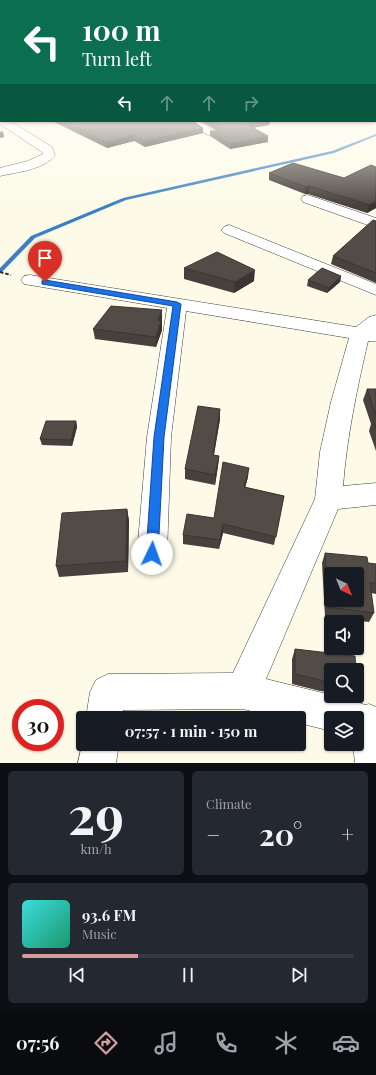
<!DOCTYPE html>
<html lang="en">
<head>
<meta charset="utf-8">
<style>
	body { margin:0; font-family:"Playfair Display",serif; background:#242831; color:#f1f3f6; height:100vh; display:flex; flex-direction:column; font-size:15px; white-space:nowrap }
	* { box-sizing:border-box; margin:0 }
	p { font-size:13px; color:#9ea1a6 }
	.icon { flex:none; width:22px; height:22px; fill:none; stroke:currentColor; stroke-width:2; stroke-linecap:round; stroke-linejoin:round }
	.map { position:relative; height:763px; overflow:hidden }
	.panel { display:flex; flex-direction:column; gap:8px; padding:8px; background:#0d0f14; flex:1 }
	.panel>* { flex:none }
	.hud { position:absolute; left:0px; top:0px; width:376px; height:122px; box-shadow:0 1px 3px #0004; background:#0b6e4f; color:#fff; overflow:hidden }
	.needle { width:26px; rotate:137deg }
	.tools { position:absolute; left:324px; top:567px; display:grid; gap:8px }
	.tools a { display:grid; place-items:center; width:40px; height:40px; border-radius:4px; background:#171b24; box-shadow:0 1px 3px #0004; font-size:20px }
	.speed { position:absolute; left:12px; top:699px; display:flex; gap:8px; font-size:20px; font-weight:700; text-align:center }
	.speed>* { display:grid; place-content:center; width:52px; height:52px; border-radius:50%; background:#171b24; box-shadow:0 1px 3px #0004; line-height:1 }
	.speed .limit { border:6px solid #d22; background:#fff; color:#111 }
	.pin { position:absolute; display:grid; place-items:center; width:34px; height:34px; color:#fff; margin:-41px -17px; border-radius:50% 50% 50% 0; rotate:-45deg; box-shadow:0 0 4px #0007 }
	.pin .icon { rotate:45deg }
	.me { position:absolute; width:44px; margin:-22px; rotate:3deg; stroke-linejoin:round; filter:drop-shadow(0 0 3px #0008) }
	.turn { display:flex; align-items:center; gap:14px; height:84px; padding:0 16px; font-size:18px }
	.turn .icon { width:52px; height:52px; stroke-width:2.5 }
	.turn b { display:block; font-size:28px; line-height:34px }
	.lanes { display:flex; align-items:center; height:38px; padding:0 16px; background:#0003; justify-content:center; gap:20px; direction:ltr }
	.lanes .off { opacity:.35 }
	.big { font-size:30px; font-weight:700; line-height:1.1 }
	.panel .widget { flex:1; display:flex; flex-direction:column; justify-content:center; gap:6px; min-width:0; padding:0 14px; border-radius:6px; background:#242831 }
	.panel .dial { align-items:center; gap:0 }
	.dial b { font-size:52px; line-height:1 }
	.song { display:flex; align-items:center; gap:12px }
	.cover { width:48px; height:48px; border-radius:6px; background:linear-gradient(135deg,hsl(180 70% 55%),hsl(160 70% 35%)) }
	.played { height:4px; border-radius:2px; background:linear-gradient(90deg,#d39d9c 35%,#363941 35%) }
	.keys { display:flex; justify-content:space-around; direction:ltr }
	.heat { display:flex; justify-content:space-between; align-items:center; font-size:22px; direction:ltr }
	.panel .tiles { flex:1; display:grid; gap:8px; grid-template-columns:1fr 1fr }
	.widget:last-child { grid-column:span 2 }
	.trip { position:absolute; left:76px; top:711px; width:230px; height:40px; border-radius:4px; background:#171b24; box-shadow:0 1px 3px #0004; font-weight:700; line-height:40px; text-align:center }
	.menu { display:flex; height:64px; justify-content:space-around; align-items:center; background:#090b0e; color:#9ea1a6 }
	.menu .icon { width:28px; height:28px }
	.menu .selected { color:#d39d9c }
	.menu b { font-size:18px; color:#f1f3f6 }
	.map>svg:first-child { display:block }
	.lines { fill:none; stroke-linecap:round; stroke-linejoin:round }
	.stream { fill:#3d80c2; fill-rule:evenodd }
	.minor-casing { stroke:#3d3d3d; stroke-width:1 }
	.path { stroke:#2c2c2c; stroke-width:2; stroke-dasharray:3.5 2; stroke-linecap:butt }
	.minor { fill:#fff; fill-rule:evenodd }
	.wall { fill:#47413d }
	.shaded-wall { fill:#393532 }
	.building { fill:#524c47; stroke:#393532; fill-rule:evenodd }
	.route { fill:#1a73e8; stroke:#114b97 }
</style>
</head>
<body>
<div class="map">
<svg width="376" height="763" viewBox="0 0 376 763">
	<rect width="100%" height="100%" fill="#fdfbe8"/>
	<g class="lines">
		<path class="stream" d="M376,134V136L334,153L126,200L35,238L2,272L0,273V268L31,236L123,198L332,151Z"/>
		<defs>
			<path id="minor" d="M0,118L1,121H10L52,147L55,155C44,170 17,172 0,176V168L28,161L43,154L42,152L0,124Z
				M186,121H199L218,133L216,135H208Z
				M308,195L376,218V228L303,202L301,199L303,196Z
				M229,225L376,284V295L224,233L221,230L224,227Z
				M30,275L356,327L369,317L376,315V341H368C357,389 347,436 343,486L376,483V505L338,509L266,679L331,695V696L352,700L365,705L369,704L376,707V763H355L353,744H357V718H331V731L299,723V718H280L243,709L123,710L122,718H86L90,692L96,680L108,674L233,673L315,499L320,452L331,402L349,338L186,311L171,437L167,554L162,563L152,567L142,563L137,554L147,437L167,308L24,284L21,280L24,276Z
				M83,740V744H119L116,763H78Z"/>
		</defs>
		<use href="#minor" class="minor-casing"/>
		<path class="path" d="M0,272L11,275"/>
		<use href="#minor" class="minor"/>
	</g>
	<path class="wall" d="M52,121H192L203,133L145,147L134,141L107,148Z
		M201,121H270L269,125L253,128L268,136V142L230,149L210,136V131H217Z
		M269,173L344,178L376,208L367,213L308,194H305L269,180Z
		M376,221V283L331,264L333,256Z
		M184,268L254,281L234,293L184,279Z
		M341,276L340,282L327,293L307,286L308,280Z
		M162,320L161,322L162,330L156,347L95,339L93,329Z
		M367,389H376V451L369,431L371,424L363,400Z
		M220,409V419L214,455L219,456L218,466L215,485L185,479V469Z
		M76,421L77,427L72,446L42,445L40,439Z
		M248,477L245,487L284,496L274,545L223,533L219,549L183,544V535L214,518Z
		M127,509L129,521L128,572L59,577L56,566Z
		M325,553L368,563L376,564V594L371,593L374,613L369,622L325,617L322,563Z
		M295,649L331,670V692L320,691L292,684V659Z"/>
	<path class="shaded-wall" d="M261,121H270L269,125L246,129V124Z
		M203,128V133L145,147L144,141Z
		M3,131L4,137L0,138V132Z
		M133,135L134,141L107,148L106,143Z
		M268,136V142L230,149V144Z
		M310,186L308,194H305L306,187Z
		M376,201V208L367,213L369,205Z
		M255,270L254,281L234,293L235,282Z
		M341,276L340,282L327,293L329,288Z
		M162,310V330L156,347V337L158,320Z
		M220,409V419L212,465L213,455Z
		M76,421L77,427L72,446L71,440Z
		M219,456L218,466L215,485V475Z
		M249,468L248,477L243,496L244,487Z
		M127,509L129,521L128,572L126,561Z
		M223,524V533L219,549L220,540Z"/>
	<path class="building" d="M0,98H1V114L0,113Z
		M62,121H192L203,128L144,141L133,135L106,143Z
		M210,121H261L246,124L268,136L230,144L210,131H217L219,126Z
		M293,163L344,178L371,165L376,167V201L369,205L310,186L306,187L269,173Z
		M373,220L376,221V273L333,256Z
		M217,252L255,270L235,282L184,268Z
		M322,268L341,276L329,288L308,280Z
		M111,306L162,310L158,320L161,321L156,337L93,329Z
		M367,389H376V416Z
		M198,406L220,409L213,455L219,456L215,475L185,469Z
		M373,419H376V428Z
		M46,421H76L71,440L40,439Z
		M223,462L249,468L244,487L284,496L276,537L223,524L220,540L183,535L187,514L214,518Z
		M127,509L126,561L56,566L62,513Z
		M325,553L367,557L368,563L376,564V583H370L374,613L328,607ZM331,574H357V600H331Z
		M295,649L355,656L356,670H331V682L324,681L295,674Z"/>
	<linearGradient id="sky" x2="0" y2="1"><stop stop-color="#92c0ec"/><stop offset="0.48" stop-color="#fefdf5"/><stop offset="1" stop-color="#fefdf5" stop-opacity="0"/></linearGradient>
	<rect width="376" height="205" fill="url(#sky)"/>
	<path class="route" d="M45,280L177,302L181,304L164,437L158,554L156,558L152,559L148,558L146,554L154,437L173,306L42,284V281Z"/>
</svg>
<div class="tools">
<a><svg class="needle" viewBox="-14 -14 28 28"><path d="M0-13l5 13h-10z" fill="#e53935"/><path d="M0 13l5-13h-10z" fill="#9ea1a6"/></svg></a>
<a><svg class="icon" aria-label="sound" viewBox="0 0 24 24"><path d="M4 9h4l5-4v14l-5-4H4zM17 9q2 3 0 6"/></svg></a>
<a><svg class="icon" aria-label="search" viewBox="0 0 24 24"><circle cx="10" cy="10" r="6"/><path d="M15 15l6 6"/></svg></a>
<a><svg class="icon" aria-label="layers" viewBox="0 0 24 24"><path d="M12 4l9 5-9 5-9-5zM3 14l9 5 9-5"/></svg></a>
</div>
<div class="speed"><div class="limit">30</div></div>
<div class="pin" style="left:45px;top:282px;background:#d93025"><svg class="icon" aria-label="arrive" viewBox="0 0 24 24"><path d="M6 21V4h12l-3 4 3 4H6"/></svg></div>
<svg class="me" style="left:152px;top:554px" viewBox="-20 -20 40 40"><circle r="19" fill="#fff"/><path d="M0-13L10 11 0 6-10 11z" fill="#1a73e8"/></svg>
<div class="trip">07:57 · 1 min · 150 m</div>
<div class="hud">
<div class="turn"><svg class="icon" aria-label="left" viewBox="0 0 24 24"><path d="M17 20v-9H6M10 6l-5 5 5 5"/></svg><div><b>100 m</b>Turn left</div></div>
<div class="lanes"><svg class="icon" aria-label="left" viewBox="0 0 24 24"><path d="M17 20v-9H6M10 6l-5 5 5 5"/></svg><svg class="icon off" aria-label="ahead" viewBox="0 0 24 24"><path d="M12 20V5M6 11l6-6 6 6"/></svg><svg class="icon off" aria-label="ahead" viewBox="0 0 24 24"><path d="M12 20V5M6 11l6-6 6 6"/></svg><svg class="icon off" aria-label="right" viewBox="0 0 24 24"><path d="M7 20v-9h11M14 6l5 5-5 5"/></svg></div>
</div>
</div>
<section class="panel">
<div class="tiles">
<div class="widget dial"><b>29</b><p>km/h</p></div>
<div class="widget"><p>Climate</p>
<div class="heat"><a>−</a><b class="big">20°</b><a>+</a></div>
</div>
<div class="widget">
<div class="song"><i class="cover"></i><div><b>93.6 FM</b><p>Music</p></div></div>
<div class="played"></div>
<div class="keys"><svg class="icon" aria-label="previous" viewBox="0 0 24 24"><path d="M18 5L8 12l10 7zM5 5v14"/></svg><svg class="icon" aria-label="pause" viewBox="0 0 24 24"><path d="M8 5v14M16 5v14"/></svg><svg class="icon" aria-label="next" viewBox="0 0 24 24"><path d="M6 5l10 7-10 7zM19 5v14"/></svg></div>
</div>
</div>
</section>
<nav class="menu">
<b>07:56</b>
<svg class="icon selected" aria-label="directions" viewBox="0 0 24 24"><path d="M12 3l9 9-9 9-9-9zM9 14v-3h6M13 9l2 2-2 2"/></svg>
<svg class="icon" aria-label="music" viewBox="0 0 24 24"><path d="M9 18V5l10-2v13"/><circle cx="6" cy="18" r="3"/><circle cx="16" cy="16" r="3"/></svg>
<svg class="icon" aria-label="phone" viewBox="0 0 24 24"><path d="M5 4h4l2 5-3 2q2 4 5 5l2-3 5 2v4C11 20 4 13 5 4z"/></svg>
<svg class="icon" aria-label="climate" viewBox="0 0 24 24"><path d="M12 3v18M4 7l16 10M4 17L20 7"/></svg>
<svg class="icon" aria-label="car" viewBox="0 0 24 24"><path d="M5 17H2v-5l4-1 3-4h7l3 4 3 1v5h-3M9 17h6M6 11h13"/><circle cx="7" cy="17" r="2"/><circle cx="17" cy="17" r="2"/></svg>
</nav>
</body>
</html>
